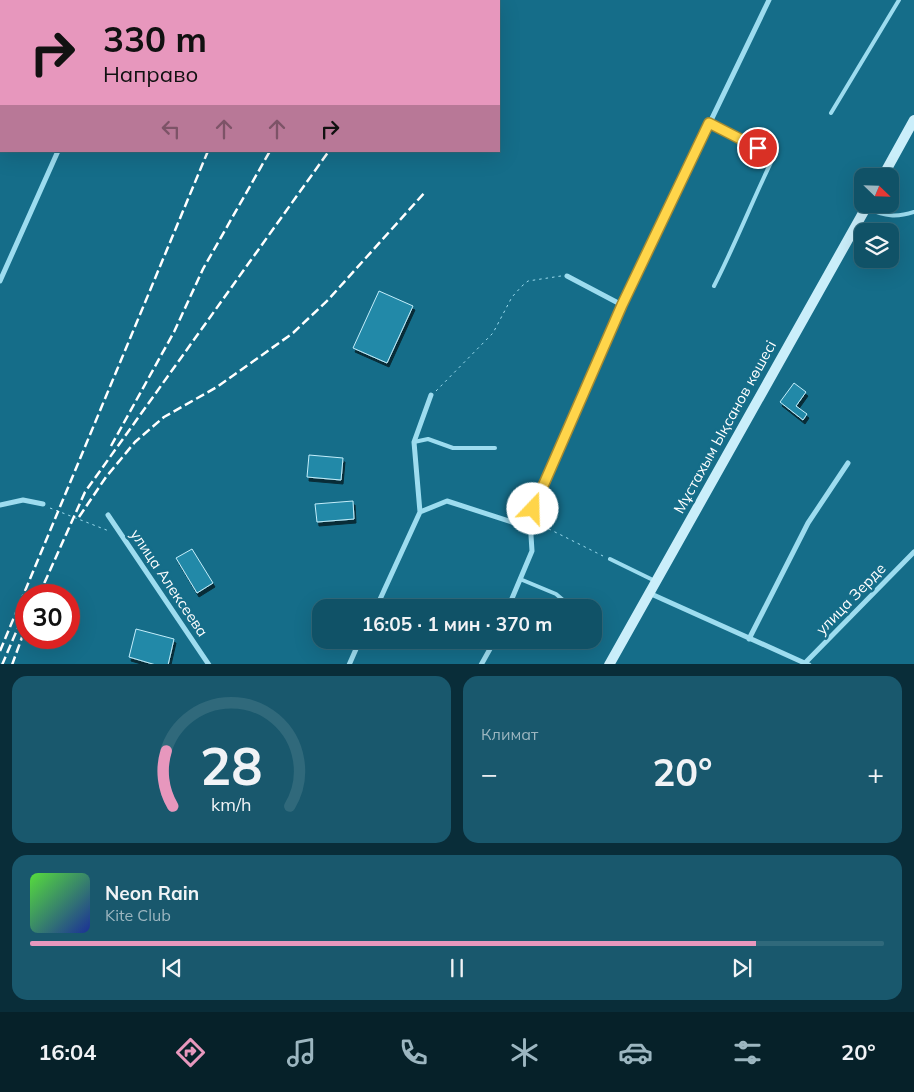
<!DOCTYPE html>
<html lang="ru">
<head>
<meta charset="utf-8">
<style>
	body { margin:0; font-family:Mulish,sans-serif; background:#19586d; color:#f1f3f6; height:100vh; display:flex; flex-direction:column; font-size:19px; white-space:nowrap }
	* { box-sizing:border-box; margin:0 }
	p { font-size:16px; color:#9cb6c0 }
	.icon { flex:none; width:28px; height:28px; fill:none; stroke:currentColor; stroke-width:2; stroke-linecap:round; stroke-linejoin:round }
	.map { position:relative; height:664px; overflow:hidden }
	.panel { display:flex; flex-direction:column; gap:12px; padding:12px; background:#092d39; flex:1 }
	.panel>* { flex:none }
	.guide { position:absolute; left:0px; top:0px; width:500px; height:152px; box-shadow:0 5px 20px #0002,0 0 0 1px #30697b; background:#e797bd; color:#111; overflow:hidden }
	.needle { width:32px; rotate:113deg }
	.tools { position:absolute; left:854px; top:168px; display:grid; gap:10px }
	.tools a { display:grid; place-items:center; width:45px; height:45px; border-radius:10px; background:#105267; box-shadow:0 5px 20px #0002,0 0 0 1px #30697b; font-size:25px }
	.speed { position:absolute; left:15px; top:584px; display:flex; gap:10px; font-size:25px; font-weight:700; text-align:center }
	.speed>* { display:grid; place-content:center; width:65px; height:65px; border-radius:50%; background:#105267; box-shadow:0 5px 20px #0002,0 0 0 1px #30697b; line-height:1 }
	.speed .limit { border:8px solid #d22; background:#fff; color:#111 }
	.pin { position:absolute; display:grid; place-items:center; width:42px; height:42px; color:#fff; margin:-21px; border:2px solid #fff; border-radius:50%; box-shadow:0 1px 5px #0007 }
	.me { position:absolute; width:55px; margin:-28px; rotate:21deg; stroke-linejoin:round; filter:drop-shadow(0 0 4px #0008) }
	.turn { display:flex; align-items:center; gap:18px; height:105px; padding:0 20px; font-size:22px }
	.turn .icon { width:65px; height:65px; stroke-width:2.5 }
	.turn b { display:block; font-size:35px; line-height:42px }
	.lanes { display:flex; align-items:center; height:48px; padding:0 20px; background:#0003; justify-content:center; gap:25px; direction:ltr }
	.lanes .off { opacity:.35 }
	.big { font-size:38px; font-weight:700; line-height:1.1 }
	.panel .tile { flex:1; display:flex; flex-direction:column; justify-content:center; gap:8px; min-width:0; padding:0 18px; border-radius:15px; background:#19586d }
	.panel .dial { align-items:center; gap:0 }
	.dial svg { height:130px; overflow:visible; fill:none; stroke:#30697b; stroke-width:7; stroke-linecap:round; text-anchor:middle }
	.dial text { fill:#f1f3f6; stroke:none }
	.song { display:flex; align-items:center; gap:15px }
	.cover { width:60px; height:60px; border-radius:8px; background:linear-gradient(135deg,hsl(110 70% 55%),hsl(230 70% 35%)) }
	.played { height:5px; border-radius:2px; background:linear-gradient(90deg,#e797bd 85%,#30697b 85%) }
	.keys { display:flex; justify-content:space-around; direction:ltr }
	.heat { display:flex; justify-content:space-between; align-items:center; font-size:28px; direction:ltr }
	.panel .tiles { flex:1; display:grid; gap:12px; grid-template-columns:1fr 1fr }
	.tile:last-child { grid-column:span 2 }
	.trip { position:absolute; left:312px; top:599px; width:290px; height:50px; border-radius:15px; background:#105267; box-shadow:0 5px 20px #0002,0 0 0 1px #30697b; font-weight:700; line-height:50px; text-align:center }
	.tabs { display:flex; height:80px; justify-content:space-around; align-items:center; background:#062129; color:#9cb6c0 }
	.tabs .icon { width:35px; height:35px }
	.tabs .active { color:#e797bd }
	.tabs b { font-size:22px; color:#f1f3f6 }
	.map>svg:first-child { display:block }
	.building { fill:#2389a8; stroke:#c3eefb; filter:url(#shadow) }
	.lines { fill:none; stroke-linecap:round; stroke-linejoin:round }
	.path { stroke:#9ddcef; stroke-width:1; stroke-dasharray:2.5 4; stroke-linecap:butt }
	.service { stroke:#9ddcef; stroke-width:4 }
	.minor { stroke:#9ddcef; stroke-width:5 }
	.secondary { stroke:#caeefa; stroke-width:10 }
	.rail { stroke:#fff; stroke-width:2.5; stroke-dasharray:9 4; stroke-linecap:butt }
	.route-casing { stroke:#a68a30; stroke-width:12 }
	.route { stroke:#ffd54a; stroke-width:9 }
	.labels { text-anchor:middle; stroke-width:5; stroke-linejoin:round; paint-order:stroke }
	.street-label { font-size:15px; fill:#fff; stroke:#156d89 }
</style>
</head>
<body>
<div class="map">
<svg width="914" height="665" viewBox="0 0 914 665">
	<defs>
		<filter id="shadow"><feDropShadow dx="2" dy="4" stdDeviation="0" flood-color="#0009"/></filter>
	</defs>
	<rect width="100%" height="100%" fill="#156d89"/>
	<path class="building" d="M379,291L413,306L387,363L353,348Z
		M794,383L806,392L796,406L807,414L803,420L780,402Z
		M309,455L343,458L341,480L307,477Z
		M353,501L354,519L317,522L315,504Z
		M192,549L213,583L197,593L176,558Z
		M136,629L174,639L168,665H156L129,657Z"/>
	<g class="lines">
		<path class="path" d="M436,391L493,333L512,297L522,286L528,281L561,276
			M50,508L109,531
			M537,523L603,556"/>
		<path class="service" d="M831,113L899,0
			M709,123L774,156C753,199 736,243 714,286
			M868,209C885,216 896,218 914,212
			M414,442L428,439L453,448H495
			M610,559L655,581
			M520,579L556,594L569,605"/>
		<path class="minor" d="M124,1L125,0
			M479,1L480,0
			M567,276L622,305
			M0,281L58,151
			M0,505L23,500L43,504
			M420,512L447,501L512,522L530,520
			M108,515L209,665
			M649,593L809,665
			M376,608L420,512L414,442L431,395
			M508,608L532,551L530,520L537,499L622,305L769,0
			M749,639L808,523L848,463
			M805,663L914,552
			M349,665L360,640
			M481,665L495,640"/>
		<path class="secondary" d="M883,176L914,120
			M609,665L868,204"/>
		<path class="rail" d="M270,1L271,0
			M333,1L334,0
			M435,1L436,0
			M111,446L174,332L203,269L270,151
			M79,517L106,477L135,442L164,417L217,387L293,333L328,300L426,191
			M39,595L85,492L329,151
			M0,651L208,151
			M2,665L26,609
			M12,665L25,629"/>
	</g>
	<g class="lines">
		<defs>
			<path id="route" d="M533,509L622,305L709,123L758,148"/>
		</defs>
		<use href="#route" class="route-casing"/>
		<use href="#route" class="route"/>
	</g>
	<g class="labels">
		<g class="street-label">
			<text transform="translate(725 427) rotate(-61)" y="5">Мұстахым Ықсанов көшесі</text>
			<text transform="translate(169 583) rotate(56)" y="5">улица Алексеева</text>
			<text transform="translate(851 599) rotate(-46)" y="5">улица Зерде</text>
		</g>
	</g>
</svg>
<div class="tools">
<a><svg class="needle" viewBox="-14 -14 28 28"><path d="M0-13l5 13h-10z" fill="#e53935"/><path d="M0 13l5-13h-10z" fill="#9cb6c0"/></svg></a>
<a><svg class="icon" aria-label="layers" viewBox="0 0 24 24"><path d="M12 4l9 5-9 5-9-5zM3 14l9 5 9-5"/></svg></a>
</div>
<div class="speed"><div class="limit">30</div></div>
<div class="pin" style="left:758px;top:148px;background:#d93025"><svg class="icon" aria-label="arrive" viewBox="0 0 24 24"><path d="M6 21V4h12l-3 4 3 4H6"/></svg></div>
<svg class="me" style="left:533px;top:509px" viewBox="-20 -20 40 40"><circle r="19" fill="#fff"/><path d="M0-13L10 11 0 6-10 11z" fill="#ffd54a"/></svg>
<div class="trip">16:05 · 1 мин · 370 m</div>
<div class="guide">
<div class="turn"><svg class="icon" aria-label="right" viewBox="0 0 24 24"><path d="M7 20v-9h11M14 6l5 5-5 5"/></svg><div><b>330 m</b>Направо</div></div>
<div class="lanes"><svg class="icon off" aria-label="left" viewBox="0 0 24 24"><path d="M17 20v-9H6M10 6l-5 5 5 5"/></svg><svg class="icon off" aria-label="ahead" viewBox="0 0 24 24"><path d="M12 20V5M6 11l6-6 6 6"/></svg><svg class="icon off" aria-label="ahead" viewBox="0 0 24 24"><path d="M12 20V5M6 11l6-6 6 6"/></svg><svg class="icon" aria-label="right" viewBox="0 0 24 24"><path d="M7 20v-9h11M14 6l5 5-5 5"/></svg></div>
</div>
</div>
<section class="panel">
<div class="tiles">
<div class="tile dial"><svg viewBox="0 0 100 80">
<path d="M14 69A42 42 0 1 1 86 69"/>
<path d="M14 69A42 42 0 0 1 10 35" stroke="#e797bd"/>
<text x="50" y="56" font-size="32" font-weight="700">28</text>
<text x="50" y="72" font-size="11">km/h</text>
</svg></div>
<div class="tile"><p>Климат</p>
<div class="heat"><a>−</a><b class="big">20°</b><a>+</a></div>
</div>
<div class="tile">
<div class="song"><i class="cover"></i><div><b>Neon Rain</b><p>Kite Club</p></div></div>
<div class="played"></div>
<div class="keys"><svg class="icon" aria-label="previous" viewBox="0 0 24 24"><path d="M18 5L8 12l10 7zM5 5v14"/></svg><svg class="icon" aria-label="pause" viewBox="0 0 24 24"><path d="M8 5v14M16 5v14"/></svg><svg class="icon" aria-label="next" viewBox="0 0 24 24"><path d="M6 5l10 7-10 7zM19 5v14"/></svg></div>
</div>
</div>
</section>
<nav class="tabs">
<b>16:04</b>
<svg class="icon active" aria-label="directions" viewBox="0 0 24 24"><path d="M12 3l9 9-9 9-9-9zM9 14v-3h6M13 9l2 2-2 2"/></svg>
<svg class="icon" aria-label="music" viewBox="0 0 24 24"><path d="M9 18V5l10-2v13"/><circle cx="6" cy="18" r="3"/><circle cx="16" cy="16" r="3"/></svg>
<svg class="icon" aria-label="phone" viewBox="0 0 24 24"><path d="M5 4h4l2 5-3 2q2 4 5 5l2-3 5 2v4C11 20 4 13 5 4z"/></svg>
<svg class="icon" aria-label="climate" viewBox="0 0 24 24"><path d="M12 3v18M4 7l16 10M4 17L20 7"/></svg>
<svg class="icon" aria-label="car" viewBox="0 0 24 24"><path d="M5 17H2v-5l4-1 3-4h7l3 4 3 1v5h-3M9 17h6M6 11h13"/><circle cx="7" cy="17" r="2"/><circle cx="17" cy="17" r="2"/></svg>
<svg class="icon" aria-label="filters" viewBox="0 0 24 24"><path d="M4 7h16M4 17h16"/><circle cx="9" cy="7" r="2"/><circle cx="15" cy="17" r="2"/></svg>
<b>20°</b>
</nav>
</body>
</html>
